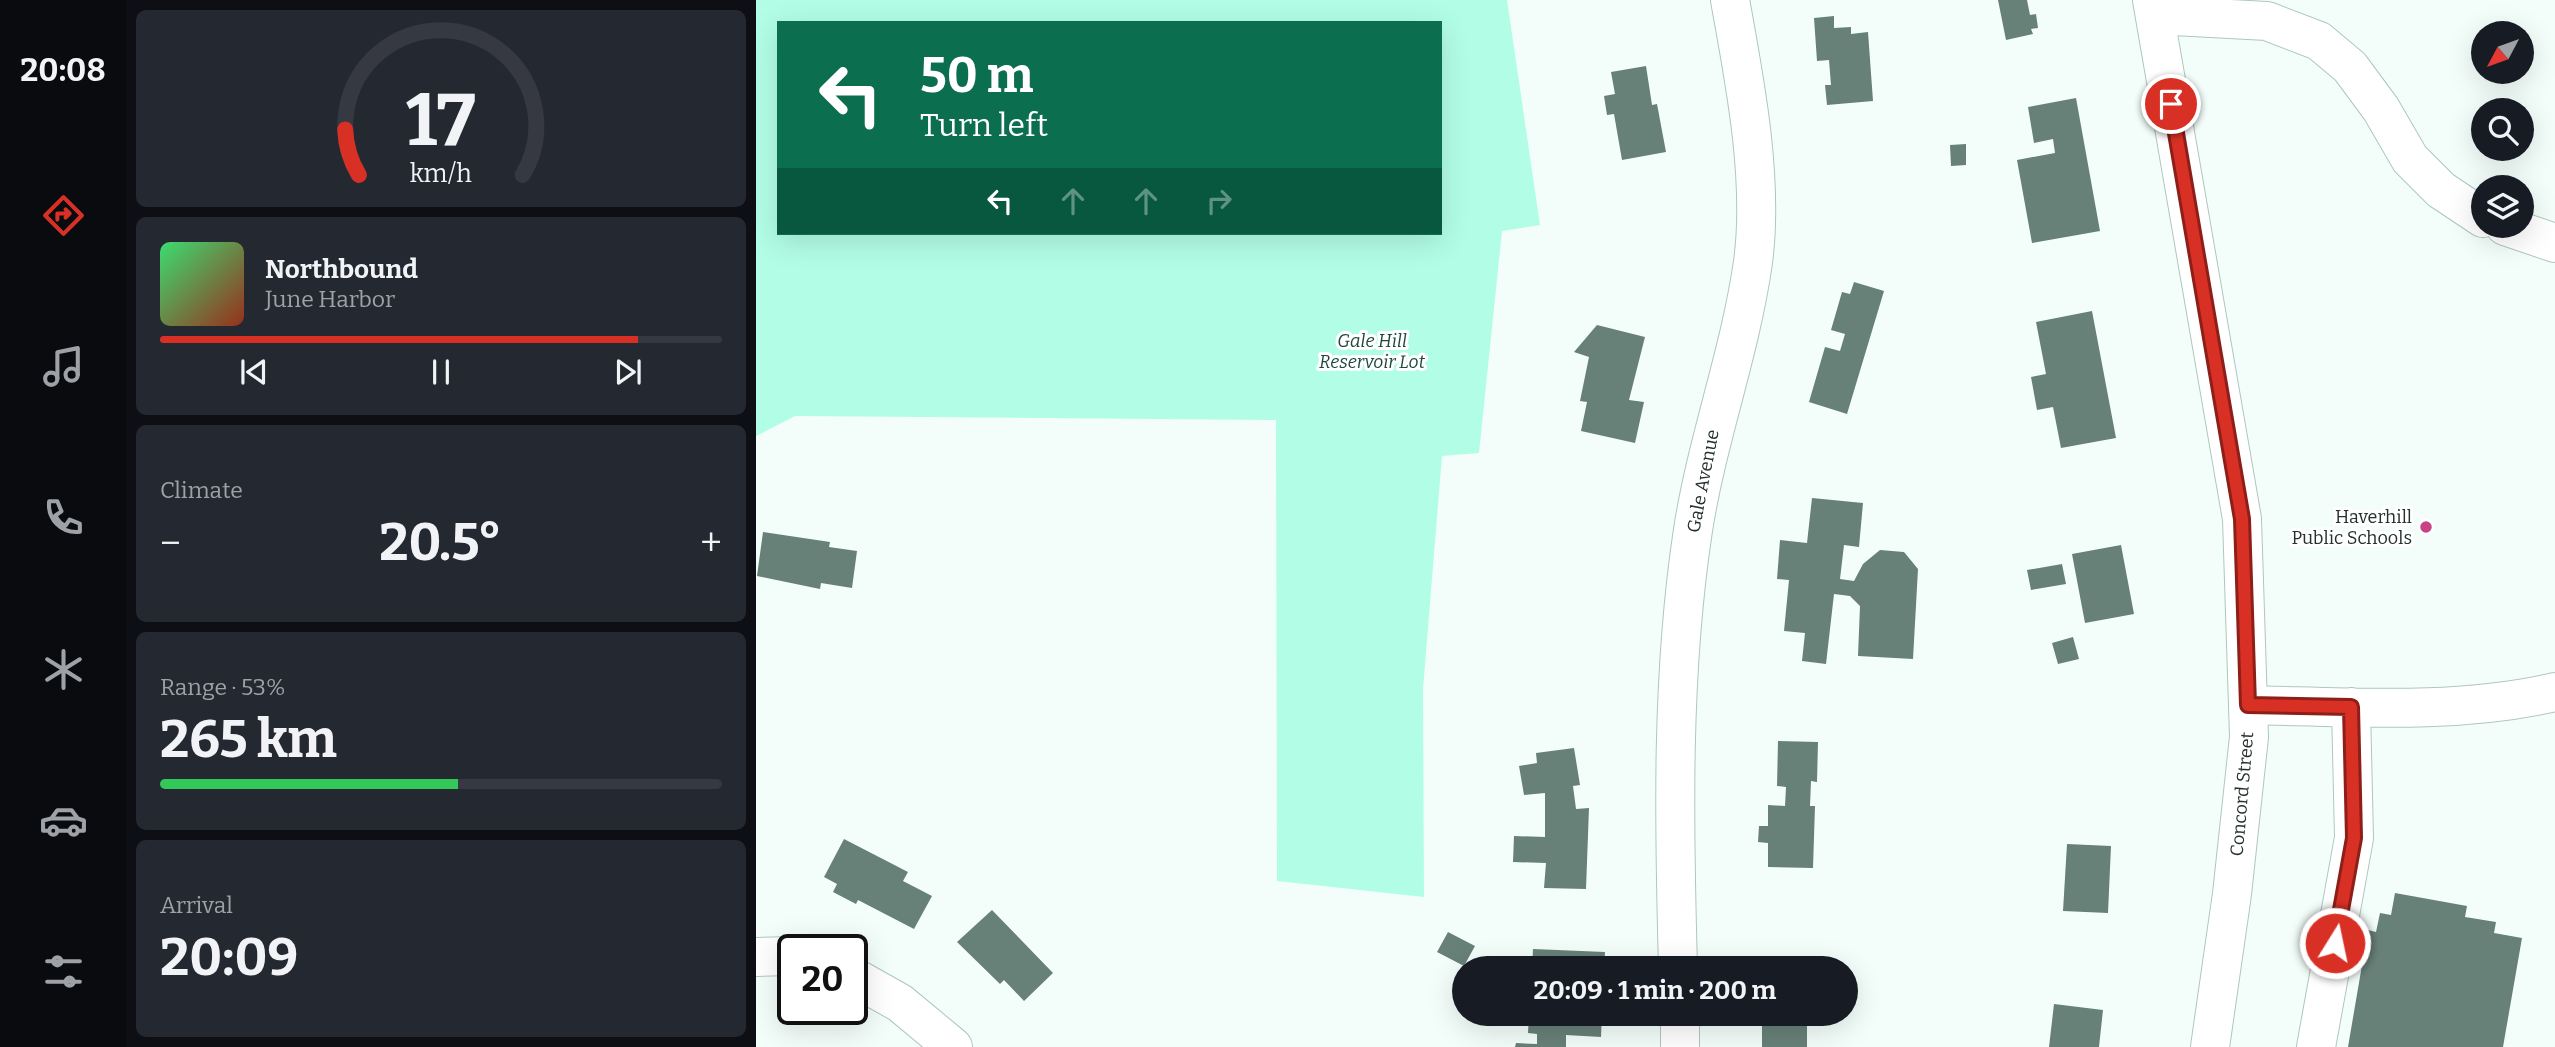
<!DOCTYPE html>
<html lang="en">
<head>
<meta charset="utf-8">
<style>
	body { margin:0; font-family:Bitter,serif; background:#242831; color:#f1f3f6; height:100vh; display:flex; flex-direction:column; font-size:26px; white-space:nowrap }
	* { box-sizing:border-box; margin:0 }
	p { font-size:23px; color:#9ea1a6 }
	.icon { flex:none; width:38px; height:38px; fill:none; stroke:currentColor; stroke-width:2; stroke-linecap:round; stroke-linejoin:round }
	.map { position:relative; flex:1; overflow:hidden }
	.details { display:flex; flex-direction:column; gap:10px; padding:10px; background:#0d0f14; width:630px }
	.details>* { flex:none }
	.guide { position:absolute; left:21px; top:21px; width:665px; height:214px; border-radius:0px; box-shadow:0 7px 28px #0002; background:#0b6e4f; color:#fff; overflow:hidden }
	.needle { width:46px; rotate:229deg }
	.fabs { position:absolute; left:1715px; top:21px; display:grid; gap:14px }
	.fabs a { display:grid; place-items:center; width:63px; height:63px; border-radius:50%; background:#171b24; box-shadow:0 7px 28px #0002; font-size:35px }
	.speed { position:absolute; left:21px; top:934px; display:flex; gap:14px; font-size:35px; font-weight:700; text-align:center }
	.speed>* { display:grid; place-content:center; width:91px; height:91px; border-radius:50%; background:#171b24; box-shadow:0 7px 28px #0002; line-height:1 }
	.speed .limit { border:4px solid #111; border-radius:10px; background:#fff; color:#111 }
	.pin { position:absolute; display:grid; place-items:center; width:60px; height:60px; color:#fff; margin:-30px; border:4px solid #fff; border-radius:50%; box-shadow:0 2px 7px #0007 }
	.me { position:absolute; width:77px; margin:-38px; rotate:10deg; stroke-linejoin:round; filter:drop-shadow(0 0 5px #0008) }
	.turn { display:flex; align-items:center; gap:24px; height:147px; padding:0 28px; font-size:32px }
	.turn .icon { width:91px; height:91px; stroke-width:2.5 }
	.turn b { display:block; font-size:49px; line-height:60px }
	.lanes { display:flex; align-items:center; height:66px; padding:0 28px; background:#0003; justify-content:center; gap:35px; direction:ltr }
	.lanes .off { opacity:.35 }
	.big { font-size:52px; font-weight:700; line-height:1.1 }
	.details .tile { flex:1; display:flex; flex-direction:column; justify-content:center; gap:10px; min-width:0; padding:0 24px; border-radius:10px; background:#242831 }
	.details .dial { align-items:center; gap:0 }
	.dial svg { height:182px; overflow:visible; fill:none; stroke:#363941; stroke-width:7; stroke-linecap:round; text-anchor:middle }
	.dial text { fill:#f1f3f6; stroke:none }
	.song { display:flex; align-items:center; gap:21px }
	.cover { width:84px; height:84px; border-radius:10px; background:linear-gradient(135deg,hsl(140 70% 55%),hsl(10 70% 35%)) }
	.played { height:7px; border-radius:4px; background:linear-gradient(90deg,#d93025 85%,#363941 85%) }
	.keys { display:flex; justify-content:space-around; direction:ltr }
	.heat { display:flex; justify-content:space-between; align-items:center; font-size:38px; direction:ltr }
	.charge { height:10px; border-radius:5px; background:linear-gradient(90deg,#34c759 53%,#363941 0) }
	.trip { position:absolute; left:696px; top:956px; width:406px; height:70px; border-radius:35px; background:#171b24; box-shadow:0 7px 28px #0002; font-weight:700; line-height:70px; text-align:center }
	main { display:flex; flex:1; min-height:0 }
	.tabs { display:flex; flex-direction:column; width:126px; justify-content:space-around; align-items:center; background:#090b0e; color:#9ea1a6 }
	.tabs .icon { width:49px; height:49px }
	.tabs .selected { color:#d93025 }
	.tabs b { font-size:32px; color:#f1f3f6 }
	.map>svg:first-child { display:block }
	.green { fill:#b2fde6; fill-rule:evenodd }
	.building { fill:#678078 }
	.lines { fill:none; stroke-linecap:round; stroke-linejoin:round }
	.minor-casing { stroke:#adc7bf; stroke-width:40 }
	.major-casing { stroke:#adc7bf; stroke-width:40 }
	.minor { stroke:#fff; stroke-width:38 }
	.major { stroke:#fff; stroke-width:38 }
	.route-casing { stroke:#8d1f18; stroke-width:18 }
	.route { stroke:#d93025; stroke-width:12 }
	.poi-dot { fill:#c84385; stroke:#fff; stroke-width:2.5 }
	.labels { text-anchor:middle; stroke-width:6; stroke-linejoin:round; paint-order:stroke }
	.park-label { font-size:18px; font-style:italic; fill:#1f473c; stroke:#fff }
	.street-label { font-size:18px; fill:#26302c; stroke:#fff }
	.poi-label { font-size:18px; fill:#26302c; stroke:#fff; text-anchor:end }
</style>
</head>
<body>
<main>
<nav class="tabs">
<b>20:08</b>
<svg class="icon selected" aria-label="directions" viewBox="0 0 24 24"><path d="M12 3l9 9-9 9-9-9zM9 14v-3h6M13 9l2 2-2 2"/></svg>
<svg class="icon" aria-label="music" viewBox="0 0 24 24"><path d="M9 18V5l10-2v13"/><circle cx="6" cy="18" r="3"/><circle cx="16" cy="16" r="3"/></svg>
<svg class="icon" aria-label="phone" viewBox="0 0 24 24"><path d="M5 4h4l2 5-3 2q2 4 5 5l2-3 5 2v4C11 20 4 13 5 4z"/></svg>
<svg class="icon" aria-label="climate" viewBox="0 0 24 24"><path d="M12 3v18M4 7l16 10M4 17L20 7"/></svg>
<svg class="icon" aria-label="car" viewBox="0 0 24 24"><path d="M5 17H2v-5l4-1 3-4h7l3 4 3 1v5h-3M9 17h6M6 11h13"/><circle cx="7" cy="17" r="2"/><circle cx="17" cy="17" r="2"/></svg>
<svg class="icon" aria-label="filters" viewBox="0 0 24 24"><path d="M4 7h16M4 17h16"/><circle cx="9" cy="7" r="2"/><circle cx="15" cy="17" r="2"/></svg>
</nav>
<section class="details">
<div class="tile dial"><svg viewBox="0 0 100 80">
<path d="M14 69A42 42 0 1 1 86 69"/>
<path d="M14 69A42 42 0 0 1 8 49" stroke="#d93025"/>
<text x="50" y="56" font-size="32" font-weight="700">17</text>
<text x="50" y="72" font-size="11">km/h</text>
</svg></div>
<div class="tile">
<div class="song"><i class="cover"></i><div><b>Northbound</b><p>June Harbor</p></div></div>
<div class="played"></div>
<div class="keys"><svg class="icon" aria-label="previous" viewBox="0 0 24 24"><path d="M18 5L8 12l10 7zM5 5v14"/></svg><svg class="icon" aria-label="pause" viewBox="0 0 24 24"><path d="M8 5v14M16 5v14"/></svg><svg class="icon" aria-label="next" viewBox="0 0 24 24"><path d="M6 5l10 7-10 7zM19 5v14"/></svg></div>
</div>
<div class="tile"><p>Climate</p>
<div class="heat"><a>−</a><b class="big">20.5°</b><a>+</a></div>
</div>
<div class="tile"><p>Range · 53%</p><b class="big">265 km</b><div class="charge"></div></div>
<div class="tile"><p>Arrival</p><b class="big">20:09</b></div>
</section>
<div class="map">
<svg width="1799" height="1047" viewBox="0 0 1799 1047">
	<rect width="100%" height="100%" fill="#f3fefa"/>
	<path class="green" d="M0,0H751L784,225L746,231L723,453L686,456L667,689L668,897L521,881L520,420L39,416L0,436ZM23,23H684V233H23Z"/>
	<path class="building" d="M1242,0H1271L1274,15L1280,14L1282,28L1275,29L1277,34L1250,40Z
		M1078,16V28L1095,27V34L1112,32L1117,101L1071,105L1069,85H1075L1073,60L1061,61L1058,18Z
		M890,66L896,105L901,104L910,152L866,160L858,114L851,115L848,96L859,94L855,72Z
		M1320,98L1344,231L1276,243L1261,160L1299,153L1297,139L1278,143L1272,107Z
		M1210,144V165L1195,166L1194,145Z
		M1098,282L1128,291L1091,414L1053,402L1069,347L1084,351L1089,334L1075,330L1086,292L1094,294Z
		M1336,311L1360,438L1305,448L1297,407L1281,410L1275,377L1290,374L1280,322Z
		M841,325L889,337L873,400L888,402L879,443L825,431L831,402L824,401L833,357L818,352Z
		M1056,498L1107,503L1103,547L1088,545L1084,579L1098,581L1107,564L1124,550L1148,552L1162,569L1157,659L1102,656L1104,606L1094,596L1078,594L1070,664L1046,661L1049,633L1028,631L1033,580L1021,579L1024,540L1051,543Z
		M7,532L74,542L73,547L101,551L96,588L65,583L64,589L1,576Z
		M1365,545L1378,614L1329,623L1316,554Z
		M1306,564L1310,584L1275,590L1271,570Z
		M1317,637L1323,659L1302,664L1296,643Z
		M1022,741L1062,742L1061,782L1055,781L1054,806H1059L1057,868L1012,867V843L1002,842L1003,826H1012V805L1029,806L1030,787L1021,786Z
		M818,748L824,785L817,786L820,809L833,808L830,889L788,888L790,863L757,862L758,836L789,837V793L768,795L763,766L781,763L780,753Z
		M88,839L152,872L147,881L176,896L158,929L102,900L100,904L77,892L81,884L68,877Z
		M1311,844L1355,846L1352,913L1307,911Z
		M1639,893L1711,906L1709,917L1740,922L1738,933L1766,938L1747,1047H1592L1612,930L1620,932L1624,913L1635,915Z
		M236,910L297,973L268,1001L248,980L244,984L201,942Z
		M692,932L719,946L708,966L681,952Z
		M777,949L849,952L848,968H776Z
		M1298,1004L1347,1010L1343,1047H1293Z
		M773,1013H846L845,1037L810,1035V1047H759L760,1043L781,1044V1034L772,1033Z
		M1011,1013H1051V1047H1006V1017H1011Z"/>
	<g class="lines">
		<defs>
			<path id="minor" d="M1399,15L1511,21L1563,41L1594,67L1625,109L1654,159L1685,190L1727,218
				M1749,226L1799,243
				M1492,705C1594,707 1699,715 1799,692
				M0,957L37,956
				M922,968C918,823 915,674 937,530C951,440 984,353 997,262C1008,180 989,82 974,0
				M96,976L144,1003L197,1047
				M924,1047V1013
				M1560,1047L1598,838L1595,707"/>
			<path id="major" d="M1396,0L1486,519L1493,737L1476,894L1454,1047"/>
		</defs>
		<use href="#minor" class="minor-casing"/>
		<use href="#major" class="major-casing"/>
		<use href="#minor" class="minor"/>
		<use href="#major" class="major"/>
	</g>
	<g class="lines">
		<defs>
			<path id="route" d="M1415,104L1486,519L1492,705L1595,707L1598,838L1579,943"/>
		</defs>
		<use href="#route" class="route-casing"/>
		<use href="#route" class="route"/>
	</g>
	<circle class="poi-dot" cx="1670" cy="527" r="7"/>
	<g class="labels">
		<g class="park-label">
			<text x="616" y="347">Gale Hill<tspan x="616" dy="21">Reservoir Lot</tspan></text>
		</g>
		<g class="street-label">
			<text transform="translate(947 481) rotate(-79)" y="6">Gale Avenue</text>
			<text transform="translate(1486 794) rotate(-85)" y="6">Concord Street</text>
		</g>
		<g class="poi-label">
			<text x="1656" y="523">Haverhill<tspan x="1656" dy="21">Public Schools</tspan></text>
		</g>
	</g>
</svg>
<div class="fabs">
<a><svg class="needle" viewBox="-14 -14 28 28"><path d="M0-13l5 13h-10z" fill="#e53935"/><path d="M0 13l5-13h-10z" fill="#9ea1a6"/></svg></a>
<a><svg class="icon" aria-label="search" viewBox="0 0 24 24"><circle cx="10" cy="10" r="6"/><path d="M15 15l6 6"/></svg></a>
<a><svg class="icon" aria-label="layers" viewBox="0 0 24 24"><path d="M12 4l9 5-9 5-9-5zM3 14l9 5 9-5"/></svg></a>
</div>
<div class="speed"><div class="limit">20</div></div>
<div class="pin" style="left:1415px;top:104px;background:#d93025"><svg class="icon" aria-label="arrive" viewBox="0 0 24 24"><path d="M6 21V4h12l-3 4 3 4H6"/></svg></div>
<svg class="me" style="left:1579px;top:943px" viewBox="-20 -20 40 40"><circle r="17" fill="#d93025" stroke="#fff" stroke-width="3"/><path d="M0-11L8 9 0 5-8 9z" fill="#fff"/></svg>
<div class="trip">20:09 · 1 min · 200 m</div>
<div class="guide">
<div class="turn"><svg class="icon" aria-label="left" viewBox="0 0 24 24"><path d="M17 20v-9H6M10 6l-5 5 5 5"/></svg><div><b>50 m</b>Turn left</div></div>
<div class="lanes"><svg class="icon" aria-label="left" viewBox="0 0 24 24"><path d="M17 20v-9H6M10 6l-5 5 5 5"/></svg><svg class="icon off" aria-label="ahead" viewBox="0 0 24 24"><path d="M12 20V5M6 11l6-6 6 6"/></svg><svg class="icon off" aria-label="ahead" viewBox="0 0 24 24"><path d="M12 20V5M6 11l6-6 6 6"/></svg><svg class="icon off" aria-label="right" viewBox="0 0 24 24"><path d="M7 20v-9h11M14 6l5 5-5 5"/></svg></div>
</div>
</div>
</main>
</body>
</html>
